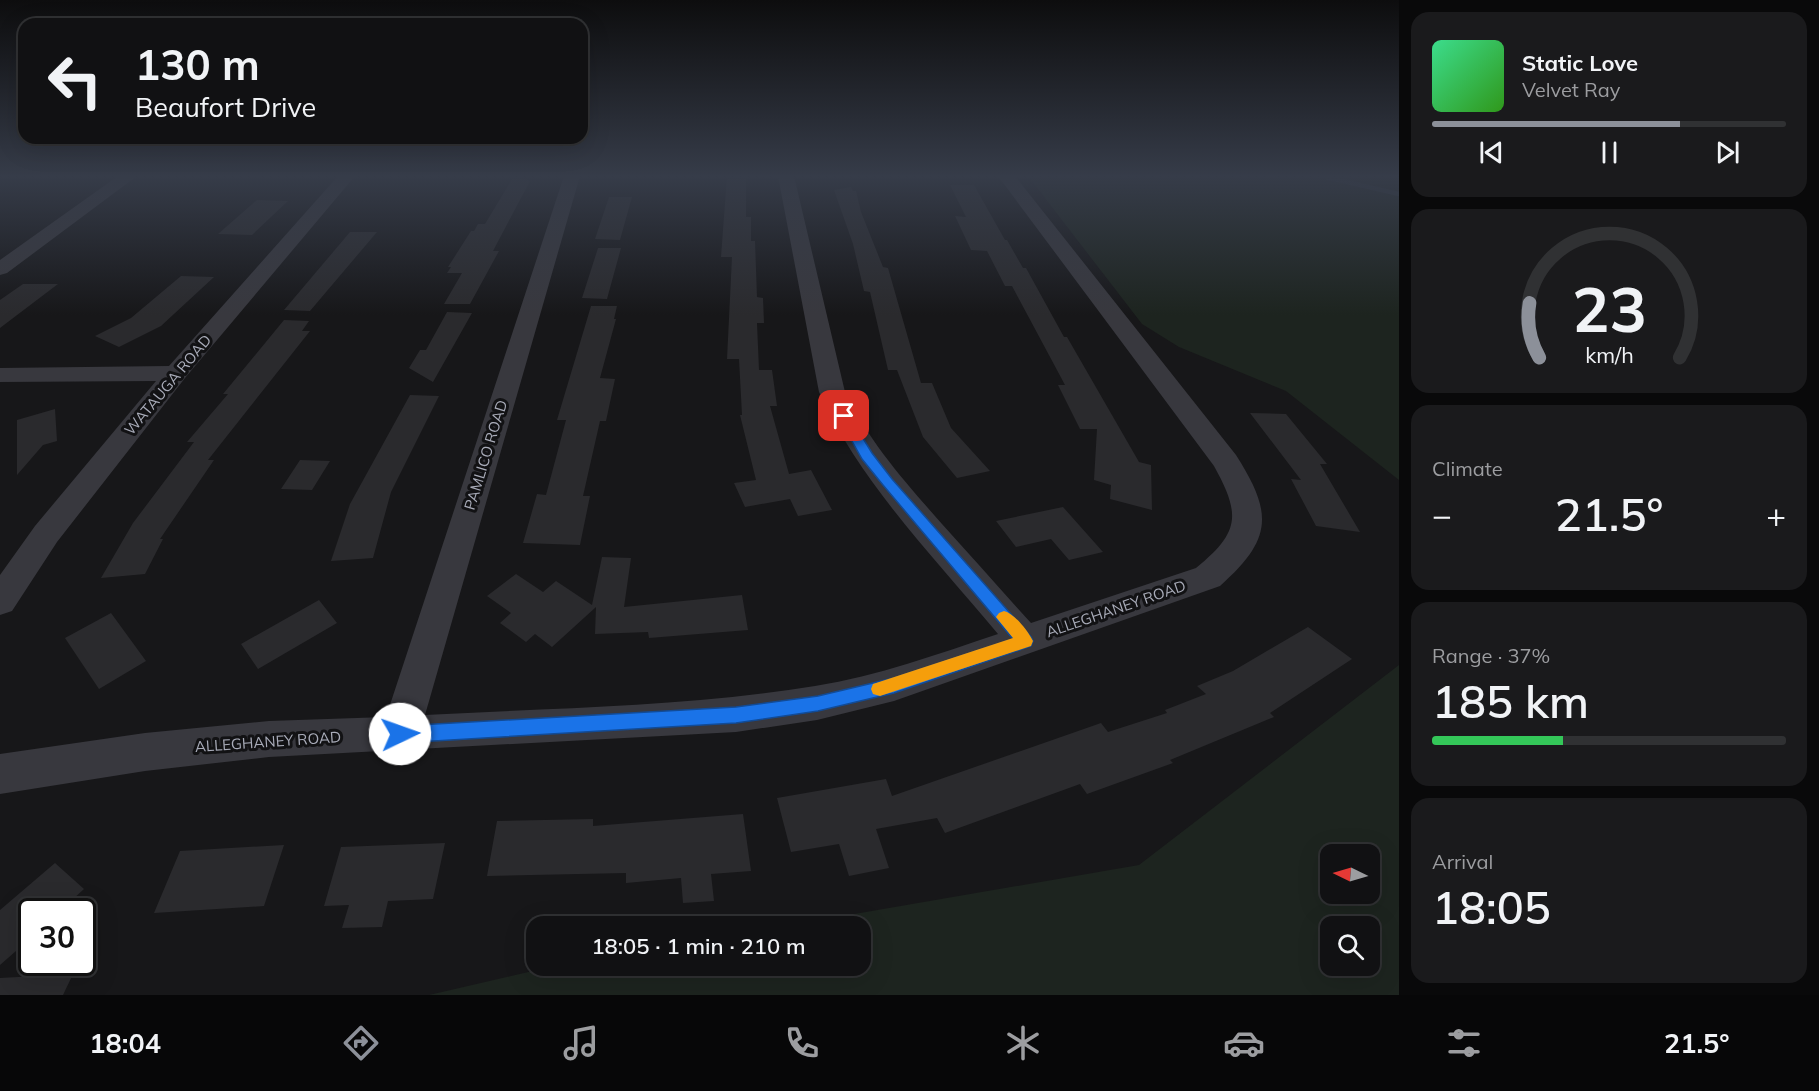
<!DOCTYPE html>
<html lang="en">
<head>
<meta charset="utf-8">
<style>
	body { margin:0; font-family:Mulish,sans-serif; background:#1a1a1c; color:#f1f3f6; height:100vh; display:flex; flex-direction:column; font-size:22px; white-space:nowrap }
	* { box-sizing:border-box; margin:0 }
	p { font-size:20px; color:#9c9da0 }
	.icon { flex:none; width:33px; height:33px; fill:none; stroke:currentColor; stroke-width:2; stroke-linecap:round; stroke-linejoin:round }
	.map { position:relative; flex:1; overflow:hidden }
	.panel { display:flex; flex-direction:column; gap:12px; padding:12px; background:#09090a; width:420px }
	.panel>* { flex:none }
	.top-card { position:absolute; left:18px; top:18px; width:570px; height:126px; border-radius:18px; box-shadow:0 6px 24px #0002,0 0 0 2px #303133; background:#111113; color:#f1f3f6; overflow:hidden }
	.needle { width:39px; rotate:275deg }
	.buttons { position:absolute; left:1320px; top:844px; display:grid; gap:12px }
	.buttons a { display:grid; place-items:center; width:60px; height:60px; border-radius:12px; background:#111113; box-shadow:0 6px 24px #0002,0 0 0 2px #303133; font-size:30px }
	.speed { position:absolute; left:18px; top:898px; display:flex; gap:12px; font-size:30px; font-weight:700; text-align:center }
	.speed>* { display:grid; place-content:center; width:78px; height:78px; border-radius:50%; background:#111113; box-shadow:0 6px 24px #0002,0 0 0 2px #303133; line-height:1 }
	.speed .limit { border:3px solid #111; border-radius:9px; background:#fff; color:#111 }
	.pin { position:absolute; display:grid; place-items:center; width:51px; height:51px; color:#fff; margin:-26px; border-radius:12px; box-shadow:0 3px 9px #0006 }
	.me { position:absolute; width:66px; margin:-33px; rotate:87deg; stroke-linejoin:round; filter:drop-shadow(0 0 4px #0008) }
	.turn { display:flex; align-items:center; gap:21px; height:126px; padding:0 18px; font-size:27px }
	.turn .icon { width:78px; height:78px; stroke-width:2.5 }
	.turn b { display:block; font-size:42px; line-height:51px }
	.big { font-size:45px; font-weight:600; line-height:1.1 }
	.panel .card { flex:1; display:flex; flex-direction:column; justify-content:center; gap:9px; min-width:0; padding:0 21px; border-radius:18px; background:#1a1a1c }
	.panel .dial { align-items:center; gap:0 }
	.dial svg { height:156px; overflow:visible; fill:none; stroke:#303133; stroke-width:7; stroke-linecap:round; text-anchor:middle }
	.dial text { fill:#f1f3f6; stroke:none }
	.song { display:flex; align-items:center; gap:18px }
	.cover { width:72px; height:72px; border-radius:9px; background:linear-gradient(135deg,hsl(150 70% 55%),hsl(110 70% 35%)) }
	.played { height:6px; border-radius:3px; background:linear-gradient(90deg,#8c9099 70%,#303133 70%) }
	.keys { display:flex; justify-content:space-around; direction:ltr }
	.heat { display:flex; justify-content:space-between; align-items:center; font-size:33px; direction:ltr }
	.charge { height:9px; border-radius:4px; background:linear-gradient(90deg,#34c759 37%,#303133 0) }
	.trip { position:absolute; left:526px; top:916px; width:345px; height:60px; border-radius:18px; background:#111113; box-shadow:0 6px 24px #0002,0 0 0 2px #303133; font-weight:600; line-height:60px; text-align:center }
	.menu { display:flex; height:96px; justify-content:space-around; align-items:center; background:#070708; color:#9c9da0 }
	.menu .icon { width:42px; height:42px }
	.menu .on { color:#8c9099 }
	.menu b { font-size:27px; color:#f1f3f6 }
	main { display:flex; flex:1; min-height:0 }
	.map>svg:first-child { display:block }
	.green { fill:#1d241f; fill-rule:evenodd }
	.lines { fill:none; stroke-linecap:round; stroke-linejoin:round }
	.stream { stroke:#2d343d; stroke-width:4.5 }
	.building { fill:#2a2a2d }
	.minor { fill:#38383e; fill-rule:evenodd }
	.route { fill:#1a73e8; stroke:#114b97; stroke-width:1.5 }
	.slow { fill:#f59e0b }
	.labels { text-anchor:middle; stroke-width:6; stroke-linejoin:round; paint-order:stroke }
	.street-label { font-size:15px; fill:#a9acb9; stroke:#121214 }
</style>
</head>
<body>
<main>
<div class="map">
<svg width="1399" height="995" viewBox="0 0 1399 995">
	<rect width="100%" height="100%" fill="#171719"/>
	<path class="green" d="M1028,176H1399V480L1286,391L1179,347L1142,324Z
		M1399,665V995H429L554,966H861V927H779L1139,865ZM1330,855H1370V894H1330ZM1330,927H1370V966H1330Z"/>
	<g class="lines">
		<path class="stream" d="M1321,176L1399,194"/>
	</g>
	<path class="building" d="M514,176H520L530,181L493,251H499L470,304H444L462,273H447L451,267H448L471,231H474L478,224H485Z
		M727,176H746V217H751V241H755L757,297L763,298L764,323H757L759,370H772L777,406H770L789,474L811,470L832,510L798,516L790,499L745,507L734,483L756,480L740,415H742L739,359H727L732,257H721Z
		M950,185H974L1005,240H1007L1023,268H1026L1064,337H1067L1139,462L1151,465L1152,510L1110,499L1111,485L1094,480L1097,429H1080L1058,385H1065L1012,286H1005L987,251L971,250L955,216L966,217Z
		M851,187L853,191H856L861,212L883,267L888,268L921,383H932L951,428L990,471L957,478L923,437L897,370H888L870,292L864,291L853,244L834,190Z
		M609,197H632L620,240L595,239Z
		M257,200L288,201L252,235L218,234Z
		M350,232H377L310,311L284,310Z
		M598,248H621L607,299L582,298Z
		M181,276L214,277L161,326L119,347L95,336L131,318Z
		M23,284H58L0,328V300Z
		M591,306H617L614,319H616L600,378L615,379L606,421H600L583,496H590L580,545L523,543L537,494L546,495L566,420H557Z
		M447,312L472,313L433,382L409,368L420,350H426Z
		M284,320L309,321L302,331H310L208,460H214L160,539H163L145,574L101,578L133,523L194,442H187L228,394H223Z
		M410,395L439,396L391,492L373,558L331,561L350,504Z
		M55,409L57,441L43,445L17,475V420Z
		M1250,413L1286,414L1327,464H1320L1360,532L1316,526L1291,479L1301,480Z
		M300,460L330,461L312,490L281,489Z
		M1063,507L1103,552L1069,560L1051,539L1016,547L996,521Z
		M602,557L631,558L624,607L742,595L748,630L649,638L648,632L595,634L596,607L552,647L535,634L526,642L500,623L511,613L487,596L516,574L543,592L556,581L592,605Z
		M319,600L337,623L258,669L241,644Z
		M111,613L146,661L99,689L65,638Z
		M1308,627L1352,659L1270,713L1274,717L1170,760L1173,763L1087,794L1080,784L945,833L937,818L876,829L889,868L849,876L839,844L791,852L777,798L886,779L892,796L1101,723L1108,732L1167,713L1165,710L1206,694L1197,686L1233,671Z
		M743,814L751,871L711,874L714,901L683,903L681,878L626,883V873L487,876L497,821L593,819V826Z
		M445,843L433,899L388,901L382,927L342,928L349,905L324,906L341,847Z
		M284,845L264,906L154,913L180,851Z
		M55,863L84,889L59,912H32V937L0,965V910Z
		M73,974L63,995H0V978Z"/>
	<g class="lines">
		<path class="minor" d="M118,176H137L7,273L0,275V260Z
			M338,176H355L185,378L57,542L12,611L0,615V575L35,526L156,381L0,382V368L169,366Z
			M564,176H580L425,715C555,708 687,707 815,686C878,676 938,654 998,634C935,558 861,484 819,392L778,176H794L845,392C870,443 905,482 942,524C972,557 1001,590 1031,623L1196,568C1240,532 1241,515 1214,466L998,176H1015L1236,455C1273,513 1273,539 1220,586L894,701L817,720L736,732L269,757L145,771L0,794V754L145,733L269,721L386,717Z"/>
	</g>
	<linearGradient id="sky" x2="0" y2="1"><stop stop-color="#0d0d0e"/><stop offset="0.56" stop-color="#363c49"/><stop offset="1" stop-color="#363c49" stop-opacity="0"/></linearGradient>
	<rect width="1399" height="315" fill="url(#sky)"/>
	<path class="route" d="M844,413L848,414L872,453L892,479L1031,637L1033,641L1031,646L894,693L818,711L736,723L400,743L393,740L391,734L393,729L400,726L736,707L818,696L894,678L1013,639L883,485L862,459L838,416Z"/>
	<path class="slow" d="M1004,611C1015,614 1028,631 1033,641L1031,646L880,696L873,694L871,689L873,684L1013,638L996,617L999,613Z"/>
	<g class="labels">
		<g class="street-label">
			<text transform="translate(168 385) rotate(-50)" y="5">WATAUGA ROAD</text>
			<text transform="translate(486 455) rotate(-73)" y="5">PAMLICO ROAD</text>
			<text transform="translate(1116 609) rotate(-19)" y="5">ALLEGHANEY ROAD</text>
			<text transform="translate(268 742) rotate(-4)" y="5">ALLEGHANEY ROAD</text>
		</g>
	</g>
</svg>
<div class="buttons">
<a><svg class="needle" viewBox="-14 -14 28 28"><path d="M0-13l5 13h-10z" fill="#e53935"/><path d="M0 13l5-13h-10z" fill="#9c9da0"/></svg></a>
<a><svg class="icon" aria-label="search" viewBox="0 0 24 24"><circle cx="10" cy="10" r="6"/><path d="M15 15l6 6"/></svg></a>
</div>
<div class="speed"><div class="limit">30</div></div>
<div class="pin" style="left:844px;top:416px;background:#d93025"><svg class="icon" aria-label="arrive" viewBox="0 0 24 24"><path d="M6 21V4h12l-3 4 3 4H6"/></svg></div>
<svg class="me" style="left:400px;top:734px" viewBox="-20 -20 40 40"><circle r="19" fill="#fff"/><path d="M0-13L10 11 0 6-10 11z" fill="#1a73e8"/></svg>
<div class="trip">18:05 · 1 min · 210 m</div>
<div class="top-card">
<div class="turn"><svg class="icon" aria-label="left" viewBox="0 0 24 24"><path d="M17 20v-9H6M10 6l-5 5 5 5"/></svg><div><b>130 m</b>Beaufort Drive</div></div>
</div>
</div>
<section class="panel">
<div class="card">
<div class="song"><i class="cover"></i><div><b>Static Love</b><p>Velvet Ray</p></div></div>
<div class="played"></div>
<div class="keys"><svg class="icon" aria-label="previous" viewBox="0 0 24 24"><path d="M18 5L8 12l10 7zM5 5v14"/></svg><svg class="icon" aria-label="pause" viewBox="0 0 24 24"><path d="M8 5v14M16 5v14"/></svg><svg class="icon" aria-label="next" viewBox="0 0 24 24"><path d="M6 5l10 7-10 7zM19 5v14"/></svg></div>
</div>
<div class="card dial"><svg viewBox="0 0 100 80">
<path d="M14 69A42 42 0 1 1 86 69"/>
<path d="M14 69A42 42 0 0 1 9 41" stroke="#8c9099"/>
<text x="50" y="56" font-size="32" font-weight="700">23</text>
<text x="50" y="72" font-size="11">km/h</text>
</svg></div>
<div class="card"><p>Climate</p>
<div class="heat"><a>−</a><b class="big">21.5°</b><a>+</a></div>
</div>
<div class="card"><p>Range · 37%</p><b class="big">185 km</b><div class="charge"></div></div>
<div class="card"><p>Arrival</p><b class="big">18:05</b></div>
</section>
</main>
<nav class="menu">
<b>18:04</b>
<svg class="icon on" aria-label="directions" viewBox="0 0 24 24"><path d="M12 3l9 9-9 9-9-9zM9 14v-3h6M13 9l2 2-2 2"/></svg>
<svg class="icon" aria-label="music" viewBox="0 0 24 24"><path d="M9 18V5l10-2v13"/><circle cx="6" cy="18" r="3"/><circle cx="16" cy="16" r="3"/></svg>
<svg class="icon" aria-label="phone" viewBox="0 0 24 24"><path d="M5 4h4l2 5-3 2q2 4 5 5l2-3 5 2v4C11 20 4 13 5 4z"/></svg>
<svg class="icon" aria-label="climate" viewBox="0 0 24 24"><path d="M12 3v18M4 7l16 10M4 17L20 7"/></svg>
<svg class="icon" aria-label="car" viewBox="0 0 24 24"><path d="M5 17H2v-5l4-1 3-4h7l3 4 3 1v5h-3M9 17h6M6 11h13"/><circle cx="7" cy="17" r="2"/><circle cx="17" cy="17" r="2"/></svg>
<svg class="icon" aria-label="filters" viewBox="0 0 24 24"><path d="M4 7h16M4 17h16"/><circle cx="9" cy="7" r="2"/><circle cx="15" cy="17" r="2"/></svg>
<b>21.5°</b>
</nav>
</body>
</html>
